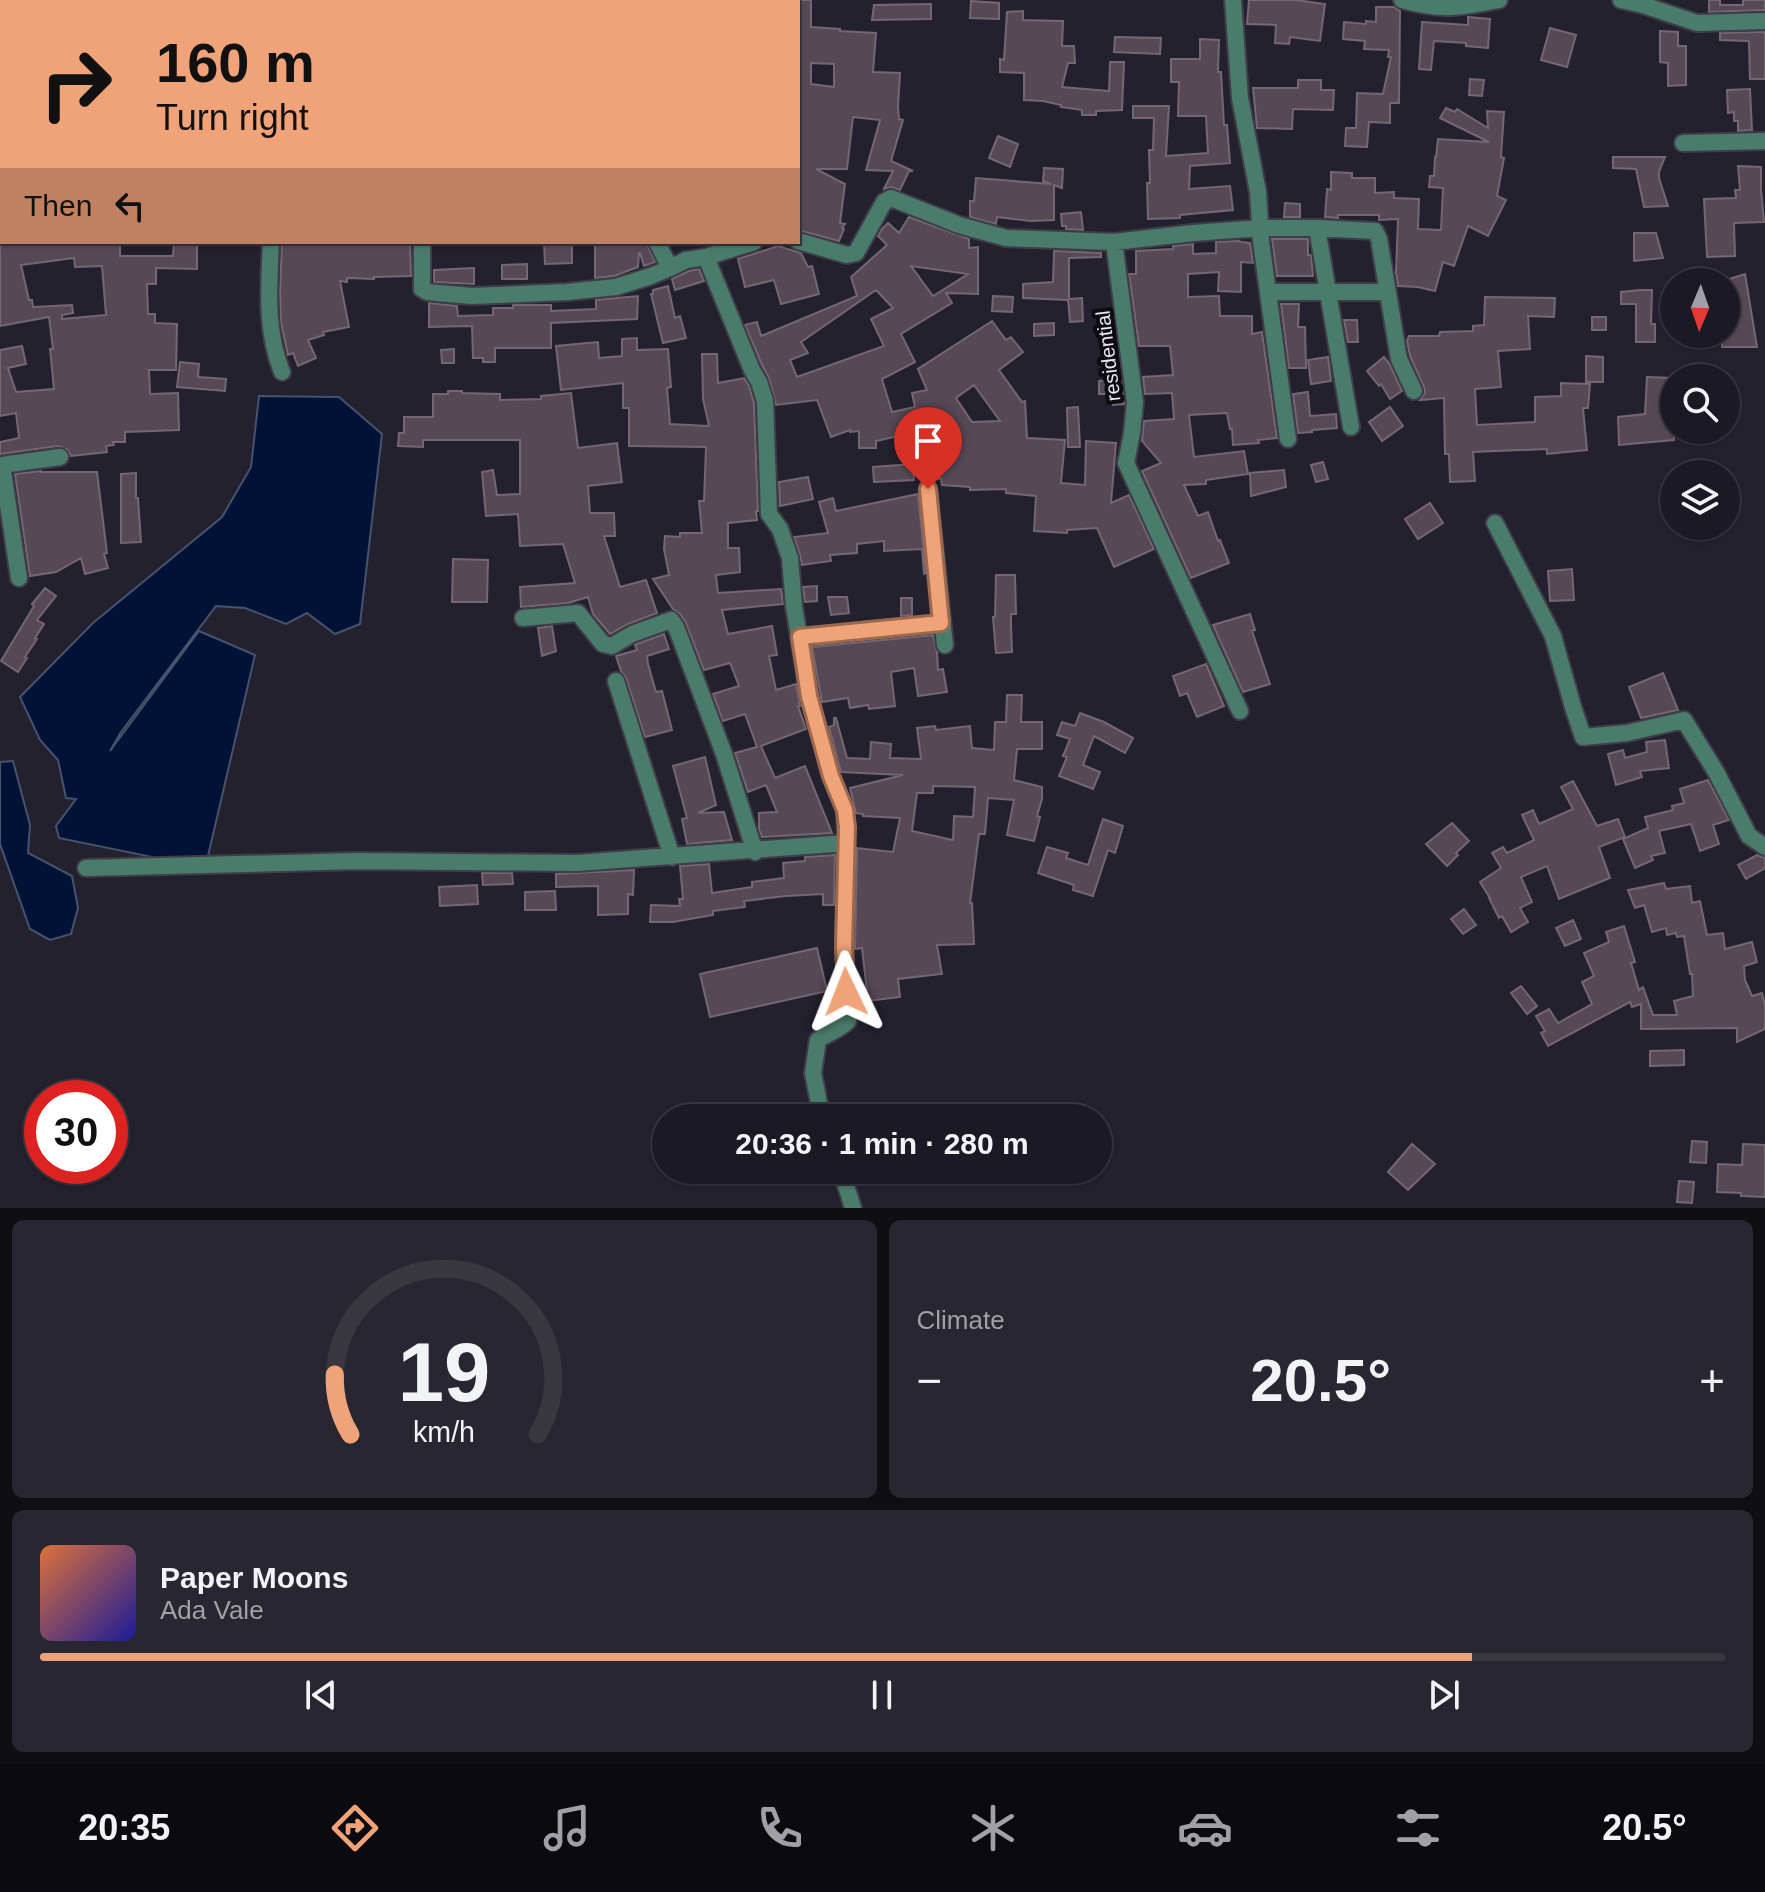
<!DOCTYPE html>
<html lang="en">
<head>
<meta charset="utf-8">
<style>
	body { margin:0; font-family:Arial,sans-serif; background:#282630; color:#f1f3f6; height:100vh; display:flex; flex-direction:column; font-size:30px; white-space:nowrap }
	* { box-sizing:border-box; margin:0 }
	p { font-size:26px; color:#a0a0a6 }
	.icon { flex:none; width:44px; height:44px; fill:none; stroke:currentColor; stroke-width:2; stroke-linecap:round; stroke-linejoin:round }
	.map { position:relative; height:1208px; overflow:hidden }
	.drawer { display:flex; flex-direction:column; gap:12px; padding:12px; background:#0f0e13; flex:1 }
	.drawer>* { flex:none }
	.guide { position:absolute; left:0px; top:0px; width:800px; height:244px; box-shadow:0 2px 6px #0004,0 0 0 2px #393841; background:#f0a278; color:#111; overflow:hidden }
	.needle { width:52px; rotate:182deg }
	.controls { position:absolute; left:1660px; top:268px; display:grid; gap:16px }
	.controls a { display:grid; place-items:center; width:80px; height:80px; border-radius:50%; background:#1b1923; box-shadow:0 2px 6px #0004,0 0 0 2px #393841; font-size:40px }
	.speed { position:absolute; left:24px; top:1080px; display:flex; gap:16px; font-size:40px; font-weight:700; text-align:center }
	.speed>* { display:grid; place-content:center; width:104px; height:104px; border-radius:50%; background:#1b1923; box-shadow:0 2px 6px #0004,0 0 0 2px #393841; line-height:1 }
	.speed .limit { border:12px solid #d22; background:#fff; color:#111 }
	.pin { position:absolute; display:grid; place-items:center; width:68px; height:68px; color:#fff; margin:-82px -34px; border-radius:50% 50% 50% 0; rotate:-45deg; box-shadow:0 0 8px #0007 }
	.pin .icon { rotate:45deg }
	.me { position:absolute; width:88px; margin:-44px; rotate:358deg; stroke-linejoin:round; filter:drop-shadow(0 0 6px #0008) }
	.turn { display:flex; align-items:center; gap:28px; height:168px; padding:0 24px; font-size:36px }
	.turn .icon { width:104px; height:104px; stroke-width:2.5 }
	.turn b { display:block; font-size:56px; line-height:68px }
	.then { display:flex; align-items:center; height:76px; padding:0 24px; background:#0003; gap:16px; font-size:30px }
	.big { font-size:60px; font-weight:600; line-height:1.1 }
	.drawer .widget { flex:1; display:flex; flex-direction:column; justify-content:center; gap:12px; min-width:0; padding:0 28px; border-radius:12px; background:#282630 }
	.drawer .dial { align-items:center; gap:0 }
	.dial svg { height:208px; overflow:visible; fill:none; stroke:#393841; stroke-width:7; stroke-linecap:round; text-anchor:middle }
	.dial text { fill:#f1f3f6; stroke:none }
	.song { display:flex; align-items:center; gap:24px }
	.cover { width:96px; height:96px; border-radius:12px; background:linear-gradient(135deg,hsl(20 70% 55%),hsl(240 70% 35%)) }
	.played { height:8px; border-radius:4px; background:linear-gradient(90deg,#f0a278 85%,#393841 85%) }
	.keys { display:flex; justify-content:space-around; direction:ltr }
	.heat { display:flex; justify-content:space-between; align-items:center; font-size:44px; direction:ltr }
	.drawer .tiles { flex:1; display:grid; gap:12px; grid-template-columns:1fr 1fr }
	.widget:last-child { grid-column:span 2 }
	.trip { position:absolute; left:652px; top:1104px; width:460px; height:80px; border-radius:40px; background:#1b1923; box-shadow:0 2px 6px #0004,0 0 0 2px #393841; font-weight:600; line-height:80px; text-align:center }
	.menu { display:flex; height:128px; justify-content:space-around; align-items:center; background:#0b0a0e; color:#a0a0a6 }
	.menu .icon { width:56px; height:56px }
	.menu .on { color:#f0a278 }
	.menu b { font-size:36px; color:#f1f3f6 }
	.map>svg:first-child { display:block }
	.water { fill:#001336; stroke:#46536e; stroke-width:2 }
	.building { fill:#564955; stroke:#756673; stroke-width:2; fill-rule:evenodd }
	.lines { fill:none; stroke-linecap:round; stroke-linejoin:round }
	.minor-casing { stroke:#403d4a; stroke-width:20 }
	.minor { stroke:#4a7c6c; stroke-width:16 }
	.route-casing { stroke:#9c694e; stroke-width:20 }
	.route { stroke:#f0a278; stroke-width:14 }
	.labels { text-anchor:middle; stroke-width:8; stroke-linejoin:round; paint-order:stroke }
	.street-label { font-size:20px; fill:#e9e7f1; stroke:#0d0b12 }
</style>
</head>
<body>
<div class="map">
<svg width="1765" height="1208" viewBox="0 0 1765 1208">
	<rect width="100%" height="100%" fill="#24212f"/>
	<path class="water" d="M259,396L339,397L382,434L360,624L335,634L307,613L286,624L245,608L216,606L121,732L110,751L199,631L255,655L208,856L186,864L59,838L56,826L76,799L66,798L58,760L40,740L20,697L93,623L222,517L251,467Z
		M13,761L30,825L28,853L72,876L78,908L71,934L50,940L30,929L0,844V762Z"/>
	<path class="building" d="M798,0H811V27L840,29V31L876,33L873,72L900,73L898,107L899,119L903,120L891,161L913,171H909L900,190L891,187L884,189L893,171L866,170L880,120L853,117L847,169H816L845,184L840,223L845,224L842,228L844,229L839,241L798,230ZM811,63L834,64V87L811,84Z
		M1249,0H1296L1325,4L1320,41L1290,37L1289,44L1275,43L1276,25L1247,24Z
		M1709,0H1720V5H1743V0H1765V10L1709,12Z
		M971,1L999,3V19L970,18Z
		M931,4V19L872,20L874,5Z
		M1376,7H1394L1400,11L1399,103H1390V123L1369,122L1367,147L1345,146L1346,128H1356L1357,93L1383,94L1391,57H1388L1389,50L1364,49L1365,41L1343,39L1344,22L1366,24V21L1376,22Z
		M1023,11V20L1063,21L1062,46H1074L1075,63H1068L1062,87L1109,91L1110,62H1124L1122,110L1096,111V115H1082V110L1061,107V105L1043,101L1024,100V73L1000,72V59L1004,60L1007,12Z
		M1468,17L1490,19L1488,48L1466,46V43L1434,41L1431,70L1419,69L1422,22L1468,25Z
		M1550,28L1576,35L1567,67L1541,60Z
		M1660,31L1678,32V46H1686V85L1668,86V63L1660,62Z
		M1765,32V79H1750L1749,42L1748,41L1720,40V33Z
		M1115,37L1161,38L1160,54L1114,52Z
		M1200,39L1219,40L1218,72H1221L1224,125H1227L1230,163L1190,166L1189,189L1230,186L1233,210L1180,215V218L1148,219L1147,183H1150L1149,150H1153L1154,118H1133V106H1169L1166,156L1208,153L1206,116H1178L1179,82H1171V59H1200Z
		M1470,79L1484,80L1482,96L1469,95Z
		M1298,80H1321V90H1334L1333,110L1293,109L1292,129L1257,128L1253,88H1298Z
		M1750,89L1752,130L1738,131V121H1734V112L1728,113L1727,90Z
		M1446,108L1455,112L1457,109L1488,128L1487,111L1504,112L1501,157L1504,158L1497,196L1506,200L1488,236L1468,226L1454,266L1443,262L1435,291L1418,287L1398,286L1396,272L1398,219L1379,220V215H1338V218L1325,217L1327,189L1331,190V172L1352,173V178H1375V193L1394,192V198L1419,199L1418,229L1441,230L1443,188L1429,187L1430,176H1434L1435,157H1436L1438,139L1489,142L1440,118Z
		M998,136L1018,144L1010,167L989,158Z
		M1613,157H1665L1659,172V178L1668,206L1644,207L1636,169L1613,168Z
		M1738,166L1761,167V190L1764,222L1734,223L1735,256L1707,257L1704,199L1736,198L1735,190H1740Z
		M1044,168L1063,169L1062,188L1054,185V220L1031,221L997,217L996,224L970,217V201H974L976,178L1051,184L1043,181Z
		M1285,203L1300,204V217H1284Z
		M1081,212L1083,230L1066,229V226H1062L1061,214Z
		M909,217L969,239V248L978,247V294L946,293L952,303L901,334L915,362L882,379L892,412L915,407L912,393L927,390L918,369L992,321L1006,340L1011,337L1023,352L999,370L1022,402L1025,401L1027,438L1065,440L1061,483L1085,485L1086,441L1116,443L1111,503L1129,495L1154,549L1114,567L1097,528L1067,530V533L1034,531L1036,496L1006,493V489L970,490V487L942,485L941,478L938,479L939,453L906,452L907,434L876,441V448H859V431L850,432V430L831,437L817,400L776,405L769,378L762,365L745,325L757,322L761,336L857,296L851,277L887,245L878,236L882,229L888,223L899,233ZM911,266L968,274L933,296ZM876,290L893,308L871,319L884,346L797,377L790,360L808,353L801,342ZM974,385L1000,421L972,422L956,398Z
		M1634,233H1656L1663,258L1634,261Z
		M1272,239H1308V255H1311L1313,276H1277Z
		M1239,241L1241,242L1250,243L1253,263L1241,262V292L1218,291L1219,272L1188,274V297L1219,296L1220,316H1252V334L1262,332L1277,438L1258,440L1259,443L1233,445L1232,429H1230L1227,413L1189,415L1194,457L1244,451L1248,474L1206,480V484L1184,485L1198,516L1208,512L1218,541L1220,540L1229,563L1191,578L1142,471L1161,463L1142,441L1144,421L1174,419L1172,393L1145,394L1143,377L1173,375L1170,346H1139L1129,274H1136V251L1173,249V246L1193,244V254L1216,253V242Z
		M0,242H120V256H173L174,242H197V269L156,268V284H147L148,314H155V323L177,324L176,370H149L150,394L178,393L179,430L125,432V442H113L114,445L106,446L107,452L71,456L68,450L58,446L0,454V442L19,438L16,413L0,416V350L22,346L26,364L8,368L16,392L54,389L50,349H53L49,317L0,326ZM74,258L75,267L102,266L106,315L62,319V315L73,313L72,305L33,307L32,300H29L21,265Z
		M282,242H410L411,276L374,277V279L347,278V282L340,281L349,327L323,332L324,335L308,340L316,358L298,366L293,353L288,355L281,323L280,291Z
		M544,242H572V263L545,264Z
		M595,242H646L655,262L644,266L640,253H639L638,267L614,276L595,278Z
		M778,246L801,253L808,267L812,266L819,294L781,304L774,280L745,287L738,259Z
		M1054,251L1101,253V257L1069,258V299L1082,298L1083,321L1070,322L1068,300L1023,298V284L1053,282Z
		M527,264V279H502V265Z
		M474,268V284L434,282V270Z
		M699,269L704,281L675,290L672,279L689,271Z
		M1745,274L1757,347H1722V334H1726V280Z
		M668,286L675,318L680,316L686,338L663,343L651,294H653V290Z
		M1640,290H1652L1651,324H1655V342H1636V304H1621V292Z
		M638,296L637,319L551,323V348H495V362H483V358H473L472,326L429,327V303L457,306L458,316L493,315V308H513V305H551V311L596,309V300Z
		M993,296L1013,297L1012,312L992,311Z
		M1485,297L1555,298L1554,317L1528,316L1530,349L1498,351L1501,387L1475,389L1477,425L1535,422V397L1561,396V383L1590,384L1588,408H1583L1587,450L1547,454V449L1473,452L1475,481L1450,482L1449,454H1445L1444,398L1420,400L1425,393L1424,387L1410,356L1407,341L1409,336H1439L1440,332L1473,331V326L1484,325Z
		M1281,304H1299L1298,327H1305L1306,368H1289Z
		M1592,317H1606V330H1592Z
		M1344,320H1357L1358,342H1348Z
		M1054,323V335L1034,336V324Z
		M637,338V350L668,349L671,387L667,388L670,424L709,426L703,399L702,354H717L718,383L744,378L749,386L754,403L758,511H756L757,520L728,523V548H739L740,572L716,575L718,593L781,589L783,604L722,610L728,634L772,626L777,655L769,656L776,690L796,684L800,706H798L806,729L761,746L775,778L805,766L832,833L762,837L759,829V813L777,812L766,785L748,792L735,753L757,747L745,714L723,721L713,694L739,686L730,663L704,670L685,621L680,614L673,609L653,579L669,575L664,549L665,536L680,537V533H702L699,501H704L706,447L629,446V408H623V383L561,390L556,346L598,342L599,358L622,356V339Z
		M454,349V363H442L441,350Z
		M1586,356L1603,357V382H1586Z
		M1328,357L1331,381L1311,384L1308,360Z
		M1384,357L1389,363L1402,391L1390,399L1381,384L1379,386L1367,371Z
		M180,362L199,364L198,377L226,379L225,391L177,387Z
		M1647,377L1674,378V440L1619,445L1618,417L1645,414Z
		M1121,380L1124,404L1113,405L1112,394H1099V381Z
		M448,391H462V393L500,394V400L541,399V396L571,393L578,448L617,443L622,482L588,486L590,513H614L615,536H604L620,587L646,580L657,613L628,624L610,634L593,614L588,597L568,603L521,607L520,587L575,583L563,544L520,546L518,514L486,516L482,472L493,470L497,495L520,494V440H423V447L398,446L399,433H404V417H433V394H448Z
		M1308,392L1310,416L1336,414L1337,428L1312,430V432L1298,433L1293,394Z
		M1078,407L1080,447H1068L1067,408Z
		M1390,407L1403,426L1382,441L1369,422Z
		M1323,462L1328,479L1316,482L1311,465Z
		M913,464L914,480L874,482L873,467Z
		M1284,470L1286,487L1251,496L1250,473Z
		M41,471V472H97L107,553L104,554L108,568L85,574L81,558L56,572L30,576L15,474Z
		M136,473V498H138L141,542L121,543V474Z
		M808,477L813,499L780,506L779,482Z
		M918,494L926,573L924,574L922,549L884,551V541L857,544V553L830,555L831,561L802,565L800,555L794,537L828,533L819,502L833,498L836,511Z
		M1430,503L1443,523L1418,539L1405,519Z
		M453,559L488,560L487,602H452Z
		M1572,569L1574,600L1550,601L1548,571Z
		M996,575H1015L1016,614H1011V626L1012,652L996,653L993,617H995Z
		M817,586V601L805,602L803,587Z
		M45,588L56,596L37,620L44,624L35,638L37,639L25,657L27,658L18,672L1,661L34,606L32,604Z
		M828,597H847L849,613L831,615Z
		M901,598H912V615L901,616Z
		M1250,614L1255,630L1252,631L1270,684L1243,692L1213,625Z
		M552,626L556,651L542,656L538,628Z
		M664,634L669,649L647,656L648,664L656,692L662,691L672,730L645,737L626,678L621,671L616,656L637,650L635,645L637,644Z
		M933,635L937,652L938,670L943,669L947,692L918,696L914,668L891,672L895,706L869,709L868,705L850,708L848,698L822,702L812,647Z
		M1206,664L1224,706L1197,717L1187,693L1180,696L1173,676Z
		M1663,673L1678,710L1641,718L1629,687Z
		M1007,695H1022L1021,722H1042V749H1017L1014,780L1042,787V799L1037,816L1040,817L1034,841L1007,835L1014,800L988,798L985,834H979L970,903H972L974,944L937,945L942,974L898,979L900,997L868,1001L862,948L855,949L857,848L893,852L900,818L863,816V814L856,813L850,788L903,775L841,772L829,727L834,725V718H836L847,758L870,759L871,742L891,744L890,758L921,759L917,728L935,726L936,730L970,726L972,748L994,750L995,722H1006ZM933,786L975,787L973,817L954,816L953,840L912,831L917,793H933Z
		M1080,713L1104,722L1133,738L1125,753L1094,736L1083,765L1100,772L1093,789L1059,776L1067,757L1063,756L1070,739L1057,735L1062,722L1075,726Z
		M1665,740L1669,768L1640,771L1642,777L1616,785L1608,754L1623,750L1625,758L1647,752L1646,742Z
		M705,757L716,805L698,813L724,812L732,840L687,844L682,819L687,818L673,766Z
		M1708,780L1729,820L1713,825L1719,844L1700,851L1691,824L1659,831L1665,853L1651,856L1653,860L1635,868L1623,839L1648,828L1645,817L1673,810L1672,806L1684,803L1680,789Z
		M1573,781L1597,826L1618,819L1625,837L1599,847L1610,878L1559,899L1547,866L1521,877L1532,902L1520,908L1528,922L1511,932L1502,916L1499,918L1489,898H1490L1480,882L1501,868L1492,853L1503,847L1507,853L1534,840L1522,815L1533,810L1539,824L1573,809L1561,787Z
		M1103,819L1123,826L1115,853L1108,850L1093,896L1073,890L1074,885L1038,873L1047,847L1068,853L1066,858L1088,865Z
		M1452,823L1469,841L1456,853L1458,855L1447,866L1426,844Z
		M835,855L834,905H823V894L786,896L744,901L745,907L713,911V915L673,922H650L651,905L680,906L679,899H683L680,866L709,864L712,893L752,887V882L784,878L783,863L805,861V857Z
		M1757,855L1765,858V868L1746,879L1738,865Z
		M634,870L633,895L628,894V914L598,915V886L556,887V874Z
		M482,873H512L513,884L483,885Z
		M1664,883L1666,889L1690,886L1692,903L1700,901L1707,935L1723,933L1725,949L1752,942L1757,962L1744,966L1745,980L1752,996L1762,993L1765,1005V1029L1737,1042V1028L1641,1029V1004L1632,1007L1630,1002L1548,1046L1541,1033L1545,1031L1536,1016L1549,1009L1558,1023L1592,1004L1582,982L1594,976L1584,953L1609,942L1606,932L1624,926L1635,962L1631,963L1639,990L1643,987L1653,1015H1677L1674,1001L1693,996L1692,974H1690L1684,936L1677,937L1676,933L1667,935L1666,928L1652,932L1644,905L1635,908L1628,890Z
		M477,885L478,904L440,906L439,887Z
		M555,891L556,910H525V892Z
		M1464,909L1476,925L1463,934L1451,919Z
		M1573,920L1581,939L1565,946L1556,928Z
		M817,948L827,991L710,1017L700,974Z
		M1521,986L1537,1006L1527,1014L1511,993Z
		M1684,1050V1065L1650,1066V1051Z
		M1692,1141L1707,1142L1706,1163L1690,1162Z
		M1412,1144L1435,1164L1408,1190L1388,1172Z
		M1743,1144L1765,1145V1197L1741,1196V1193L1717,1192L1718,1164L1742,1165Z
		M1679,1181L1694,1182L1692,1203L1677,1202Z"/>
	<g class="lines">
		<defs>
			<path id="minor" d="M51,0L52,2
				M158,0V2
				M298,0V2
				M384,0V2
				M614,0V2
				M1233,0L1240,98L1258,192L1261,241L1288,439
				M1402,0C1441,11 1460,8 1499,0
				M1621,0L1643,5L1697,23L1765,21
				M1683,143L1765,141
				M0,216H2
				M1317,228L1351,427
				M798,241L847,255L856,253L884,202L891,198L959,225L1006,238L1114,242L1193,233L1261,228H1317L1375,231L1379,239L1399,359L1414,391
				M271,242C269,286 265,330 282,372
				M422,242V289L427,292L472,296L567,292L616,287L651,276L670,268
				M657,242L670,268L686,260L706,257L754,242
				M1114,242L1135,402L1132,433L1126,463L1240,711
				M1269,292H1387
				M2,465L60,457
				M0,466L2,465L19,578
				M928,489L945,645
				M1495,523L1553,636L1573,707L1583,737L1627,733L1684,720L1716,772L1749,836L1765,847
				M523,618L578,613L603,644L612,646L632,634L671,620L676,627L724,754L755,852
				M800,637L941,623
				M616,681L672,857
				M86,868L358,861L577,863L846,843L845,810L831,776L809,696L794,607L790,558L780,529L769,514L765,401L759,382L752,370L706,257
				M822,1118L813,1073L818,1040C828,1033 839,1030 848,1021L844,946L846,843
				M841,1170L853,1208"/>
		</defs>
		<use href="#minor" class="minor-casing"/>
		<use href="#minor" class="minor"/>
	</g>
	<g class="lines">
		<defs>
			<path id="route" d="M846,992L844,946L847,827L845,810L831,776L809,696L800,637L941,623L928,489"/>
		</defs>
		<use href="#route" class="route-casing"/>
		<use href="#route" class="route"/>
	</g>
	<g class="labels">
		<g class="street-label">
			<text transform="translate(1108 356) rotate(-97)" y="7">residential</text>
		</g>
	</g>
</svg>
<div class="controls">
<a><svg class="needle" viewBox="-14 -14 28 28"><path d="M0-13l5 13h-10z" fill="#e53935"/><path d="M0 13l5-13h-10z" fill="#a0a0a6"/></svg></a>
<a><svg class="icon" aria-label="search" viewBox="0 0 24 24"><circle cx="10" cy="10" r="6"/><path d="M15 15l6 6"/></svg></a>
<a><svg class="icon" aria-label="layers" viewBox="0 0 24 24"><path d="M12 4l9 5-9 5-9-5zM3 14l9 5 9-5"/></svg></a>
</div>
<div class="speed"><div class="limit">30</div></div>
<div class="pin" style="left:928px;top:489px;background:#d93025"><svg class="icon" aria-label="arrive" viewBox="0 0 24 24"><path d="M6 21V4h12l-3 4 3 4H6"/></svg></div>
<svg class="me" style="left:846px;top:992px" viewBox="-20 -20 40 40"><path d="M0-17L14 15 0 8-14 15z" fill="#f0a278" stroke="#fff" stroke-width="4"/></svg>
<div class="trip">20:36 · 1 min · 280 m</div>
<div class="guide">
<div class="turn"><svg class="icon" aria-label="right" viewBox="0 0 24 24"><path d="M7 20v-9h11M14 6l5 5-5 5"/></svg><div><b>160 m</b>Turn right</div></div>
<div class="then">Then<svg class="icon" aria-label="left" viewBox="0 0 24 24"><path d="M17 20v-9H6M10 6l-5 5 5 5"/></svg></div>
</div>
</div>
<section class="drawer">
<div class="tiles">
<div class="widget dial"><svg viewBox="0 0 100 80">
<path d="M14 69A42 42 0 1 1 86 69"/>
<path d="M14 69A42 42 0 0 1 8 46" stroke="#f0a278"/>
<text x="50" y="56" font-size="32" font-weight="700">19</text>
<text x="50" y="72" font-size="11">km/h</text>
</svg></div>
<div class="widget"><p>Climate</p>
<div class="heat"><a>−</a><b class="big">20.5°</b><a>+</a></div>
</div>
<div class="widget">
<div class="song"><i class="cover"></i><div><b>Paper Moons</b><p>Ada Vale</p></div></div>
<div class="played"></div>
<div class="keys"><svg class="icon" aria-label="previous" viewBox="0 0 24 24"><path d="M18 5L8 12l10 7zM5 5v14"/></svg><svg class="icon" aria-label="pause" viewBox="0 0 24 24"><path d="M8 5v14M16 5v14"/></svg><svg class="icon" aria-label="next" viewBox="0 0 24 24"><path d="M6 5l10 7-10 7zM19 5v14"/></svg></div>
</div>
</div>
</section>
<nav class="menu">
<b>20:35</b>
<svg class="icon on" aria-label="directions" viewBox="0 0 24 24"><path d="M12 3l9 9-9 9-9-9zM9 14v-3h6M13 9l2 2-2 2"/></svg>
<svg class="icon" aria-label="music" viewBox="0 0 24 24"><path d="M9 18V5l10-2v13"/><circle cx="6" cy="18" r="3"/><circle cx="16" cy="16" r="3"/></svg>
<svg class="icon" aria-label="phone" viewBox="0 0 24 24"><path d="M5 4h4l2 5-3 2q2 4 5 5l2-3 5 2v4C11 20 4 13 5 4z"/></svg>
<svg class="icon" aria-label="climate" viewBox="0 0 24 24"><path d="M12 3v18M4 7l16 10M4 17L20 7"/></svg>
<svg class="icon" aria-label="car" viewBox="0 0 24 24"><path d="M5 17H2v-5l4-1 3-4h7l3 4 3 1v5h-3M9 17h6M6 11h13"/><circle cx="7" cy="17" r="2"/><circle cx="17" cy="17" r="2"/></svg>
<svg class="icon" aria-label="filters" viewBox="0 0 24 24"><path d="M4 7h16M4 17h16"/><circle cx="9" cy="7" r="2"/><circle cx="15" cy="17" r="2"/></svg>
<b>20.5°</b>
</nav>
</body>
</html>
